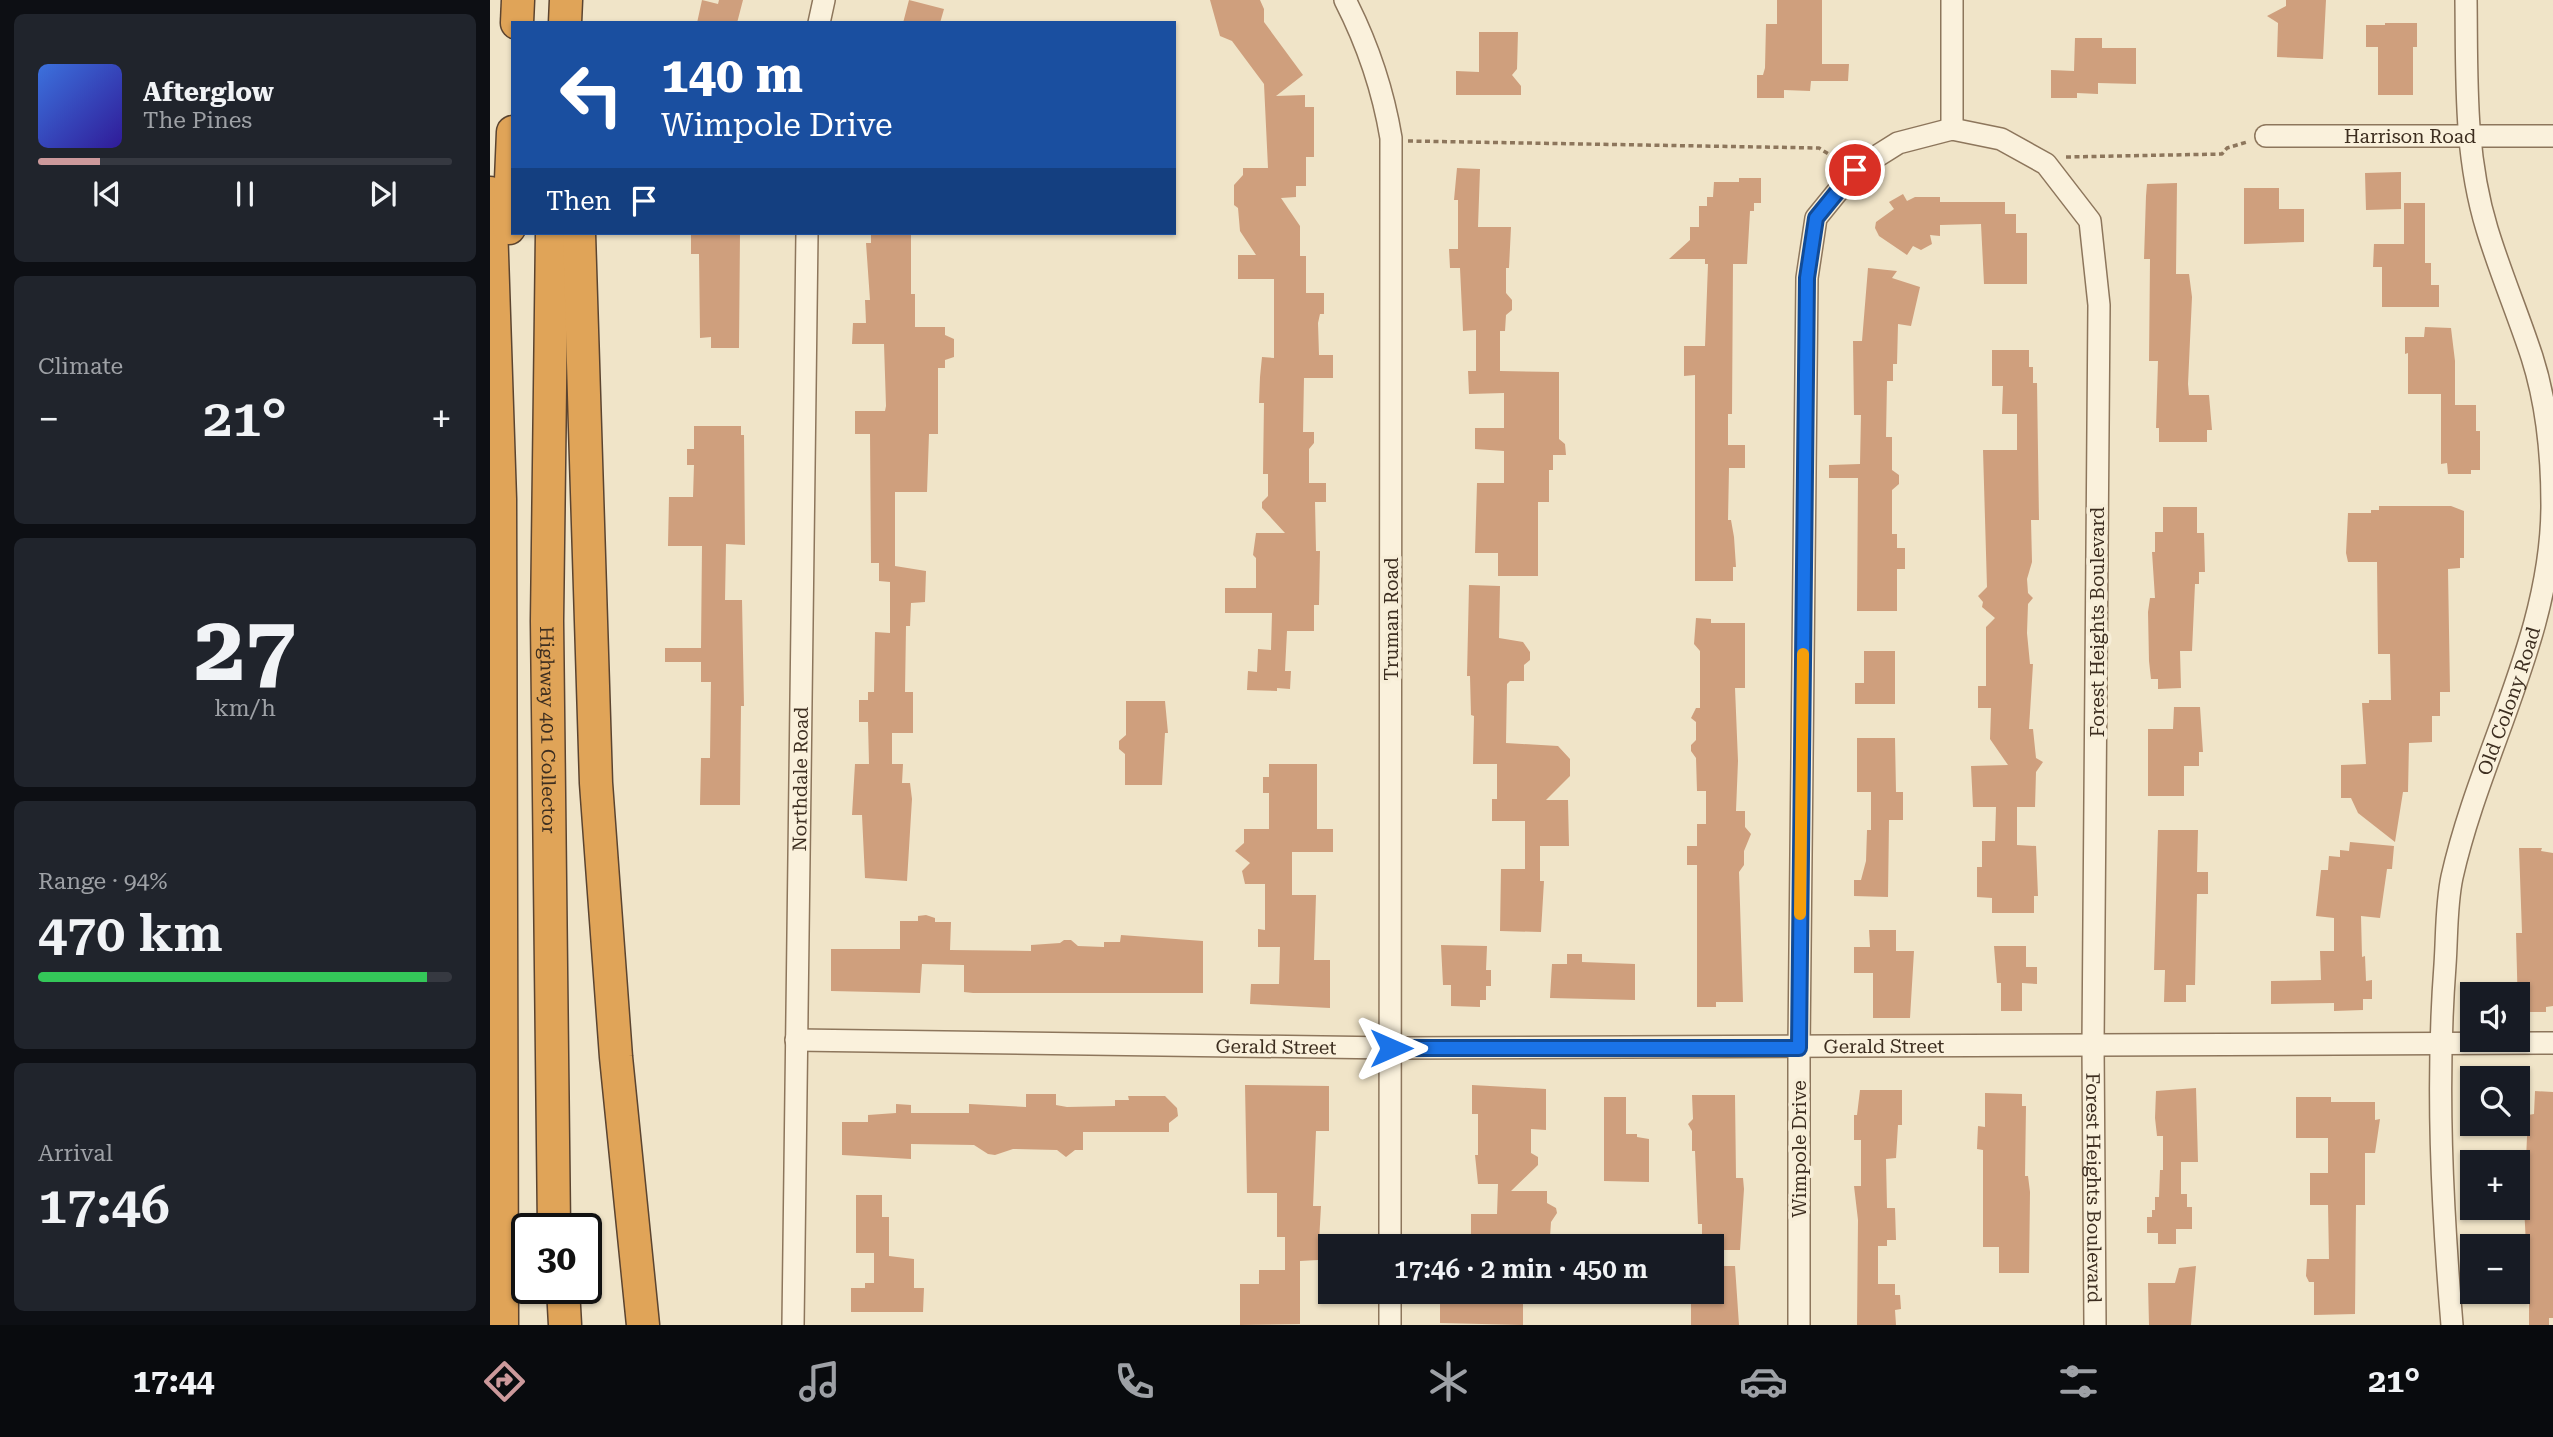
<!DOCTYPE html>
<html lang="en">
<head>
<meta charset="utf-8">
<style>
	body { margin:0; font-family:"Roboto Serif",serif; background:#20242c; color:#f1f3f6; height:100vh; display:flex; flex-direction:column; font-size:26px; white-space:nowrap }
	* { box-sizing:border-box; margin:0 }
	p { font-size:23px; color:#9ea1a6 }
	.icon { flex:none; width:38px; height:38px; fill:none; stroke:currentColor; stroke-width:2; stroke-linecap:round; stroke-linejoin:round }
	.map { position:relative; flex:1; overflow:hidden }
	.drawer { display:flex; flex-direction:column; gap:14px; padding:14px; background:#0d0f14; width:490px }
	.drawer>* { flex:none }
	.top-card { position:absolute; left:21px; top:21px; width:665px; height:214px; border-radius:0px; box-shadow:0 2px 5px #0004; background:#1a4fa0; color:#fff; overflow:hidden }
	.buttons { position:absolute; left:1970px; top:982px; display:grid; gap:14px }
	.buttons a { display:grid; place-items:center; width:70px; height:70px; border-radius:0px; background:#171b24; box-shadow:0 2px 5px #0004; font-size:35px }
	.speed { position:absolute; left:21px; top:1213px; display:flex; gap:14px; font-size:35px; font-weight:700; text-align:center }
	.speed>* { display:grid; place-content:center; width:91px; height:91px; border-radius:50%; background:#171b24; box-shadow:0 2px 5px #0004; line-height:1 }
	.speed .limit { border:4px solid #111; border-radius:10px; background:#fff; color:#111 }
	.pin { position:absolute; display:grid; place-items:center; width:60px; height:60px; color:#fff; margin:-30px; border:4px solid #fff; border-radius:50%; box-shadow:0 2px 7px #0007 }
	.me { position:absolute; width:77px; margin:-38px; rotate:90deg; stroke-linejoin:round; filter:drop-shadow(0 0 5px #0008) }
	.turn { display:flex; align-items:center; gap:24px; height:147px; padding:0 35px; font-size:32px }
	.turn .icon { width:91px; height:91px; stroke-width:2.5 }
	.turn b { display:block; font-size:49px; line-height:60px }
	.then { display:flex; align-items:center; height:66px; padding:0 35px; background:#0003; gap:14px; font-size:26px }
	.big { font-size:52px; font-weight:600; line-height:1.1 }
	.drawer .tile { flex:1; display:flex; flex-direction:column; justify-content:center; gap:10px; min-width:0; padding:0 24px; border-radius:10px; background:#20242c }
	.drawer .dial { align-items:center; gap:0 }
	.dial b { font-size:91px; line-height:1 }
	.song { display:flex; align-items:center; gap:21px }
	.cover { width:84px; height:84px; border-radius:10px; background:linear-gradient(135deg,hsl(220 70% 55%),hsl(250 70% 35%)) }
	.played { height:7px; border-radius:4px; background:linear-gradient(90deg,#cc999b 15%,#363941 15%) }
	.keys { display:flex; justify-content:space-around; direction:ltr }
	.heat { display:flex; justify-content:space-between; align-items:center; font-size:38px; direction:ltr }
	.charge { height:10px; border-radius:5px; background:linear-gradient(90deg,#34c759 94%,#363941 0) }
	.trip { position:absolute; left:828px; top:1234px; width:406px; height:70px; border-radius:0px; background:#171b24; box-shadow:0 2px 5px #0004; font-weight:600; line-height:70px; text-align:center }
	.dock { display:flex; height:112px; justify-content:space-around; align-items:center; background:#090b0e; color:#9ea1a6 }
	.dock .icon { width:49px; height:49px }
	.dock .current { color:#cc999b }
	.dock b { font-size:32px; color:#f1f3f6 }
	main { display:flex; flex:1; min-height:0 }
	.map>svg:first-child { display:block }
	.building { fill:#cf9f7d }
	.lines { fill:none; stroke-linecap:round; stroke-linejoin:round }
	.minor-casing { stroke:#8d765c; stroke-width:24 }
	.highway-casing { stroke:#5b4430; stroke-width:35 }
	.path { stroke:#8d765c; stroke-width:3.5; stroke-dasharray:5 3.5; stroke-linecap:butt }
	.minor { stroke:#faf1dc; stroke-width:21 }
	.highway { stroke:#e0a458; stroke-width:32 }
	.route-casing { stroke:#114b97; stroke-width:18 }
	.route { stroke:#1a73e8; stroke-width:12 }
	.slow { stroke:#f59e0b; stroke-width:12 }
	.labels { text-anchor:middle; stroke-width:7; stroke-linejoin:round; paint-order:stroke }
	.street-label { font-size:19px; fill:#3d2e20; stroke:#f7eed8 }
</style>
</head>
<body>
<main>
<section class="drawer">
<div class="tile">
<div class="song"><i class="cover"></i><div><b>Afterglow</b><p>The Pines</p></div></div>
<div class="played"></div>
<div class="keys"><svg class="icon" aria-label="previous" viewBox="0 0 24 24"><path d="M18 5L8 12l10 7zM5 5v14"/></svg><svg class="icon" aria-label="pause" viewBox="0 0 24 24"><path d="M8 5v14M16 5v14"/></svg><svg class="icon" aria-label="next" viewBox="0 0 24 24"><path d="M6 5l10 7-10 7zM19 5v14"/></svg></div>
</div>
<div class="tile"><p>Climate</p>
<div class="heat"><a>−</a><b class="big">21°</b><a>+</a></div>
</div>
<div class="tile dial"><b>27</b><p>km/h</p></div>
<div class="tile"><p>Range · 94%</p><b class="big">470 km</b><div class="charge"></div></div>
<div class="tile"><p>Arrival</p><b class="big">17:46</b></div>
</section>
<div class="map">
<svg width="2063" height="1325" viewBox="0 0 2063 1325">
	<rect width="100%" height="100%" fill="#f0e4c8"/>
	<path class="building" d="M212,0L228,4L229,0H253L247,23H207Z
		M419,0L454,9L450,23H413Z
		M720,0H770L774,9V22L813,75L786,96L815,95V107H824V157H816V186H806V197L791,198L810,226V256H816V293H834V314H830L828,323L829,355H843V378H814L813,432H824V443L819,449V483H836V502H825L826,551H830L829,605H824V631H797L795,671H801L800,689L787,688V691L757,690L758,671L767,672L768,649L781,650L782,613H735V588H766V558L763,555L766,533H795L772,508V502L778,496V474H773L774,403H769L770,377L772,357L784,358V279H748V255H766L750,231L748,208L744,205V185L753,175V168H778L774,84L742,41L730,36Z
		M1287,0H1332V64H1359L1358,81H1321L1320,91L1294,90V98H1267V75H1273L1275,68L1276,24H1287Z
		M1796,0H1836L1833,59L1787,57L1788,23L1777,16L1796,6Z
		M1895,23H1927V47H1923V95H1888V47H1876V25H1895Z
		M989,32H1028L1027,69L1022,75L1031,86V95H966V71L989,72Z
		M1585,38H1612V48H1646V84L1608,83V94L1587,93V98H1561V70L1584,71Z
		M967,168L990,169L988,227H1021L1019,268H1016V293L1022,300V310L1016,315L1015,331H1010V371L1069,372V439L1075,444L1076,455H1063V470H1059V502H1048V576H1008V553H985L987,483H1014V451L985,449V428H1014V393L979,394L978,371H986V330L973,331L970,268H960L959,249H968V200H964Z
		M1911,172V209L1876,210L1875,173Z
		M1249,178H1271V203H1264V211H1260L1257,264H1243L1242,414H1238V445H1255V468H1239L1238,520H1241L1244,537L1246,567H1243V581H1205V375L1194,376V346H1215L1218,264H1215V259H1179L1200,240V227H1209V206H1217V197H1223L1224,182H1249Z
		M1687,183L1686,274H1699L1702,297L1698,384L1699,395H1719L1722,430H1717V442H1669V428H1666L1668,361H1659L1660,259H1654L1656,196L1657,184Z
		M1754,188H1789V209H1814V242L1754,244Z
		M1413,194L1417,201L1425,197H1450V202H1515V214H1526V233H1537V284H1494L1491,224L1450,225V236L1440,235L1442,244L1431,250L1423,246L1417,255L1389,236L1385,228L1386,222L1404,209L1399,202Z
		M1914,203H1935V263H1941V285H1949V307H1892V267H1883L1884,244H1914Z
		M201,233H250L249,348H221V337L210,338L209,254H201Z
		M381,233H421V294H425V327H455V335L464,339V357L455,360V368H448V434H439L437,492H405V566L436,571L435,602L421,603L420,626H416L415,692H423V733H402V764H413L412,783H420L422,799L417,881L375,878L372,815H362L365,764H379L378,722H369V700H378V692H384L385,632L400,633V582L389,581V563H381L380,434H365V411H395L396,406L394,344H362L363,323H376L375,300H380L376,243H381Z
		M1378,268L1407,271L1402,278L1430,287L1421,326L1408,324L1407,364H1403V381H1397L1396,437H1402V470L1409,475V484L1402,490V534H1407V548H1415V569H1407V611H1367L1368,478H1339V465L1370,464L1371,415H1364L1363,341H1372Z
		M1935,327L1961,328L1965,361V405H1986V431H1990V470H1981V474H1958L1957,463L1951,464V394H1918V353L1915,354V337H1934Z
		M1502,350H1539V367H1543V383H1547L1549,520H1541L1542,562L1537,579L1538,593L1543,598L1538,604L1537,633L1540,664H1543L1539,729H1543L1546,758L1553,762L1546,772L1545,807H1527V845L1546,846L1548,896H1544V913H1502V898L1487,897V867H1492V841H1505L1506,807H1483L1481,766L1518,765L1500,739L1501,708H1488V686H1496V627L1505,618L1492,607L1493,602L1488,596L1497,587L1493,450H1527V414H1512L1513,386H1502Z
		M204,426H251V435H254L255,545L236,544L235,600H252L254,706H251L250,805H210L211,758H220L221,682H211V662H175V648H211L212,546H178L179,497H203L204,465H197V449H204Z
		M1889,506H1961L1974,511V558H1970V568L1958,569L1960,692H1950V716H1942V742L1919,743L1918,792H1913L1905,842L1868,813L1861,798H1851V765L1876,764L1872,703H1879V700H1901L1900,654H1888L1887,562H1858L1856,553L1858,513H1881V510H1889Z
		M1673,507H1707V533H1714L1715,572H1709V584H1705L1702,651H1690L1691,688L1668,689V679H1661L1659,661L1658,612L1660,598H1665L1662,552H1665V532H1673Z
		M979,585L1010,586L1009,638L1033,642L1040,652V660L1034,665V681H1020L1017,684L1016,743L1068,746L1080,759V776L1056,800H1078L1079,846H1050V881H1054L1051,932L1010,931L1011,869H1035V821H1002V799H1007V764H983L984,716L981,715L980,676H977Z
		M1206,618L1221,619V623H1255V688H1245L1248,761L1246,811H1255V827L1261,834L1254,851V865L1249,872L1253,1002H1226V1007H1207V865H1197V846H1207V824H1216V791H1207L1206,758L1201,751V745L1206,740V722L1201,718L1206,708H1210V651L1204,644Z
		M1374,651H1405V704H1365V683H1374Z
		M636,701H675L678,733H675L672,785H635V754L629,749V741L636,735Z
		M1684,707H1710L1713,752H1709V766H1694V796H1658V729H1683Z
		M1367,738H1405L1406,792H1413V820H1399L1398,897L1364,896V880H1371L1376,861L1377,830H1381V792H1367Z
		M779,764H827V829H843V852H802V895H826L824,960H840V1008L760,1004L761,984H789L790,947H768V929L775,930V884H755L752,871L760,863L745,851L754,843V829H779V793H773V777H779Z
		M1668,830H1708L1707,872H1718V894H1707L1705,985H1696V1002H1674L1675,970H1664Z
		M1860,842L1904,846L1902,869H1897L1890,918L1871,916L1872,957L1875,956L1876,981L1882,980V999H1873V1010L1844,1011V1003L1781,1004V981L1831,980L1830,951H1844V918L1826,916L1831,870H1838L1839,856L1850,857V850L1859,851Z
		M2029,848H2052L2051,851L2063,853V1006L2056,1007V1012H2028L2026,933H2032Z
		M436,915L445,918V922H461L460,950L541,951V945L570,943L574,940H581L588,946L614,947V942H630L631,935L713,941V993H483L474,992V965L432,964L430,993L341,991V949H410V921H428V916Z
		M1379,930H1406V951H1424L1420,1018H1383V973H1364V947H1380Z
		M951,945L997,946L996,970H1001V986H996V1000H990V1007L961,1006V985H953Z
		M1504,946H1536V967H1547V984L1532,983V1011H1511V983H1507Z
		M1077,954H1092V962L1145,964V1000L1060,998L1062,964H1077Z
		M755,1085L839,1086V1131H826L823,1206H831L828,1260L810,1261V1324L750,1325V1284H769V1270H795V1237H787V1193H757Z
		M982,1085L1056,1089V1130L1041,1129V1153L1048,1157V1165L1021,1191H1057V1203L1066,1208L1067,1213L1061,1222L1060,1237L981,1236V1214H1007L1008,1184H988L985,1155H988V1114H982Z
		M1706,1088L1708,1162H1691V1194H1697V1207H1702V1229H1686V1244H1668V1233H1657V1217H1662V1210H1665V1197H1669L1670,1170H1673V1136H1667L1665,1118L1666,1091Z
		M1370,1090H1412V1125H1408L1406,1158L1396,1159L1397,1208H1405L1406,1240H1397V1246H1388V1284H1405V1295H1410L1411,1309L1405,1310L1406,1325H1367L1368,1220L1364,1186H1371V1140H1364V1115H1367Z
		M2045,1091L2063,1092V1318H2059V1325H2039V1246H2036L2034,1204L2038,1115L2044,1114Z
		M1495,1093L1532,1094V1106H1536L1535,1176H1538L1540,1192L1539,1273H1509V1247H1493V1150L1487,1149L1488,1126L1495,1127Z
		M536,1094H566V1105L577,1107L625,1106V1100H639L638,1096H675L687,1108L688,1116L679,1123V1132H593V1150H585L576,1157L567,1150L523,1149L505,1155L498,1154L484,1145L421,1144V1159L352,1155V1122H378V1115L406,1113V1104L421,1105V1113H479V1104L536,1107Z
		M1202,1095H1245L1246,1178H1253L1254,1189L1250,1250H1231V1235H1212V1224H1208L1205,1151H1202V1131L1198,1124L1203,1119Z
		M1114,1097H1136V1134H1147V1137L1159,1139V1182L1114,1181Z
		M1806,1097H1841V1102H1885V1120L1890,1119L1885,1153H1875V1205H1866L1865,1314L1824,1315V1282H1819L1816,1276L1817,1259H1839L1838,1205H1820V1173H1838V1138H1806Z
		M366,1195H392V1217H399V1256L424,1259V1288H434L433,1312H361V1288H375V1283H384V1253H366Z
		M1222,1266H1245L1249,1325H1201V1292H1222Z
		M1706,1266L1701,1325H1659L1658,1283H1685L1689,1268Z
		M950,1300H1033V1325L950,1323Z"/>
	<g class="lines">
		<defs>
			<g id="minor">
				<path d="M855,0C877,43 893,90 901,138L900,1246"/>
				<path d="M329,23L334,0"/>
				<path d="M1462,129V0"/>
				<path id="s1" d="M1776,136H2063"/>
				<path id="s2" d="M306,1040L901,1048L2063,1043"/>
				<path id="s3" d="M303,1325L317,233"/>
				<path d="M900,1325V1292"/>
				<path id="s4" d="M1309,1325V1048L1317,278L1326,218L1365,170L1408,143L1462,129L1511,139L1556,164L1600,221L1609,305L1603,1045L1605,1325"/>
				<path id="s5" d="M1962,1325C1952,1205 1946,1085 1955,965C1957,937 1956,905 1962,877C1990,752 2062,636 2062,505C2062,456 2057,404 2042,357C2028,314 2010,272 1997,229C1974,154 1977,78 1976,0"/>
			</g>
			<g id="highway">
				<path d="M27,23L28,0"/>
				<path d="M75,23L76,0"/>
				<path d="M0,193L10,499L12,1325"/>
				<path d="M19,228L23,132"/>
				<path id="s6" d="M62,233L57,621L64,1228"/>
				<path d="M89,233L106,783L126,1057L153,1325"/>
				<path d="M73,1288L75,1325"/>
			</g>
		</defs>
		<use href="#minor" class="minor-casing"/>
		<use href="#highway" class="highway-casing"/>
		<path class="path" d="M918,141L1329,148L1348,160
			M1576,157L1732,154L1737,148L1757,142"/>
		<use href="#minor" class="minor"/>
		<use href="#highway" class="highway"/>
	</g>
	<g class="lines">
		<defs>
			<path id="route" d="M901,1048H1309L1317,278L1326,218L1365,170"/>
		</defs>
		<use href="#route" class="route-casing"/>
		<use href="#route" class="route"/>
		<path class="slow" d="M1310,914L1313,654"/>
	</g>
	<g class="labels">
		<g class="street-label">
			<text dy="7" stroke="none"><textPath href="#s1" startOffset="144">Harrison Road</textPath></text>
			<text transform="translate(901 619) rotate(-90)" y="7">Truman Road</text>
			<text transform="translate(1607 622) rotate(-90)" y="7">Forest Heights Boulevard</text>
			<text dy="7" stroke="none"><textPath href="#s5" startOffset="634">Old Colony Road</textPath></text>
			<text dy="7" stroke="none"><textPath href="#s6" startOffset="497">Highway 401 Collector</textPath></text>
			<text dy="7" stroke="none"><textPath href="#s3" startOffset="546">Northdale Road</textPath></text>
			<text dy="7" stroke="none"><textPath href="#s2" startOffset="480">Gerald Street</textPath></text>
			<text dy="7" stroke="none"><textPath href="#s2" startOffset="1088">Gerald Street</textPath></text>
			<text transform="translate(1309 1149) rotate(-90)" y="7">Wimpole Drive</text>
			<text dy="7" stroke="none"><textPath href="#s4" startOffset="2417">Forest Heights Boulevard</textPath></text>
		</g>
	</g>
</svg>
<div class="buttons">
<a><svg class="icon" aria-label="sound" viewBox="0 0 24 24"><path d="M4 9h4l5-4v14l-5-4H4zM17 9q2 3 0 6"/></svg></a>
<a><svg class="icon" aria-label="search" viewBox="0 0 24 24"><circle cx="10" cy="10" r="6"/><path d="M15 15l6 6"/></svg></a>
<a>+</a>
<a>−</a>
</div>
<div class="speed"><div class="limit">30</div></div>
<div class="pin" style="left:1365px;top:170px;background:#d93025"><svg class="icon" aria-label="arrive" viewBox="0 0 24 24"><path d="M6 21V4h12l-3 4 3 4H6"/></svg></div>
<svg class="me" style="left:901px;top:1048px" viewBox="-20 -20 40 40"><path d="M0-17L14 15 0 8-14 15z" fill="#1a73e8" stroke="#fff" stroke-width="4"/></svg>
<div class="trip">17:46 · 2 min · 450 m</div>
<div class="top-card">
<div class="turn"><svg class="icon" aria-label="left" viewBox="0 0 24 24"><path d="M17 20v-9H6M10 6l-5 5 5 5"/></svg><div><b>140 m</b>Wimpole Drive</div></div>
<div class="then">Then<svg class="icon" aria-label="arrive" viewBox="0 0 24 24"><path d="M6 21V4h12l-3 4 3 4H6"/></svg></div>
</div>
</div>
</main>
<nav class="dock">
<b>17:44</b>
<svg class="icon current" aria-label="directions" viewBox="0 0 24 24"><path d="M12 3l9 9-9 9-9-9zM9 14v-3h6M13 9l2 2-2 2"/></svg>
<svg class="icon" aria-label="music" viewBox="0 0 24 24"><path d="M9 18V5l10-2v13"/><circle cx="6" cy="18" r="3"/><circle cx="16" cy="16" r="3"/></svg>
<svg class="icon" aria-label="phone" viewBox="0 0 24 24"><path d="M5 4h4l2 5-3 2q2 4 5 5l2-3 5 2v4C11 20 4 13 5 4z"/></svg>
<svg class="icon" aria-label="climate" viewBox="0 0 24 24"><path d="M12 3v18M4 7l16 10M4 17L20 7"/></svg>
<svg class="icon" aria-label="car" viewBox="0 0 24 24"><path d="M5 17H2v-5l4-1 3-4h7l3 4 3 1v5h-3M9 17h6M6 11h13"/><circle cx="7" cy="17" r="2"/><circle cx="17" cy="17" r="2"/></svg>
<svg class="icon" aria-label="filters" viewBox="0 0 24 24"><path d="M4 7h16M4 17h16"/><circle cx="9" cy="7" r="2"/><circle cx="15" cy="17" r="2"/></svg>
<b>21°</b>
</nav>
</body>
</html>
